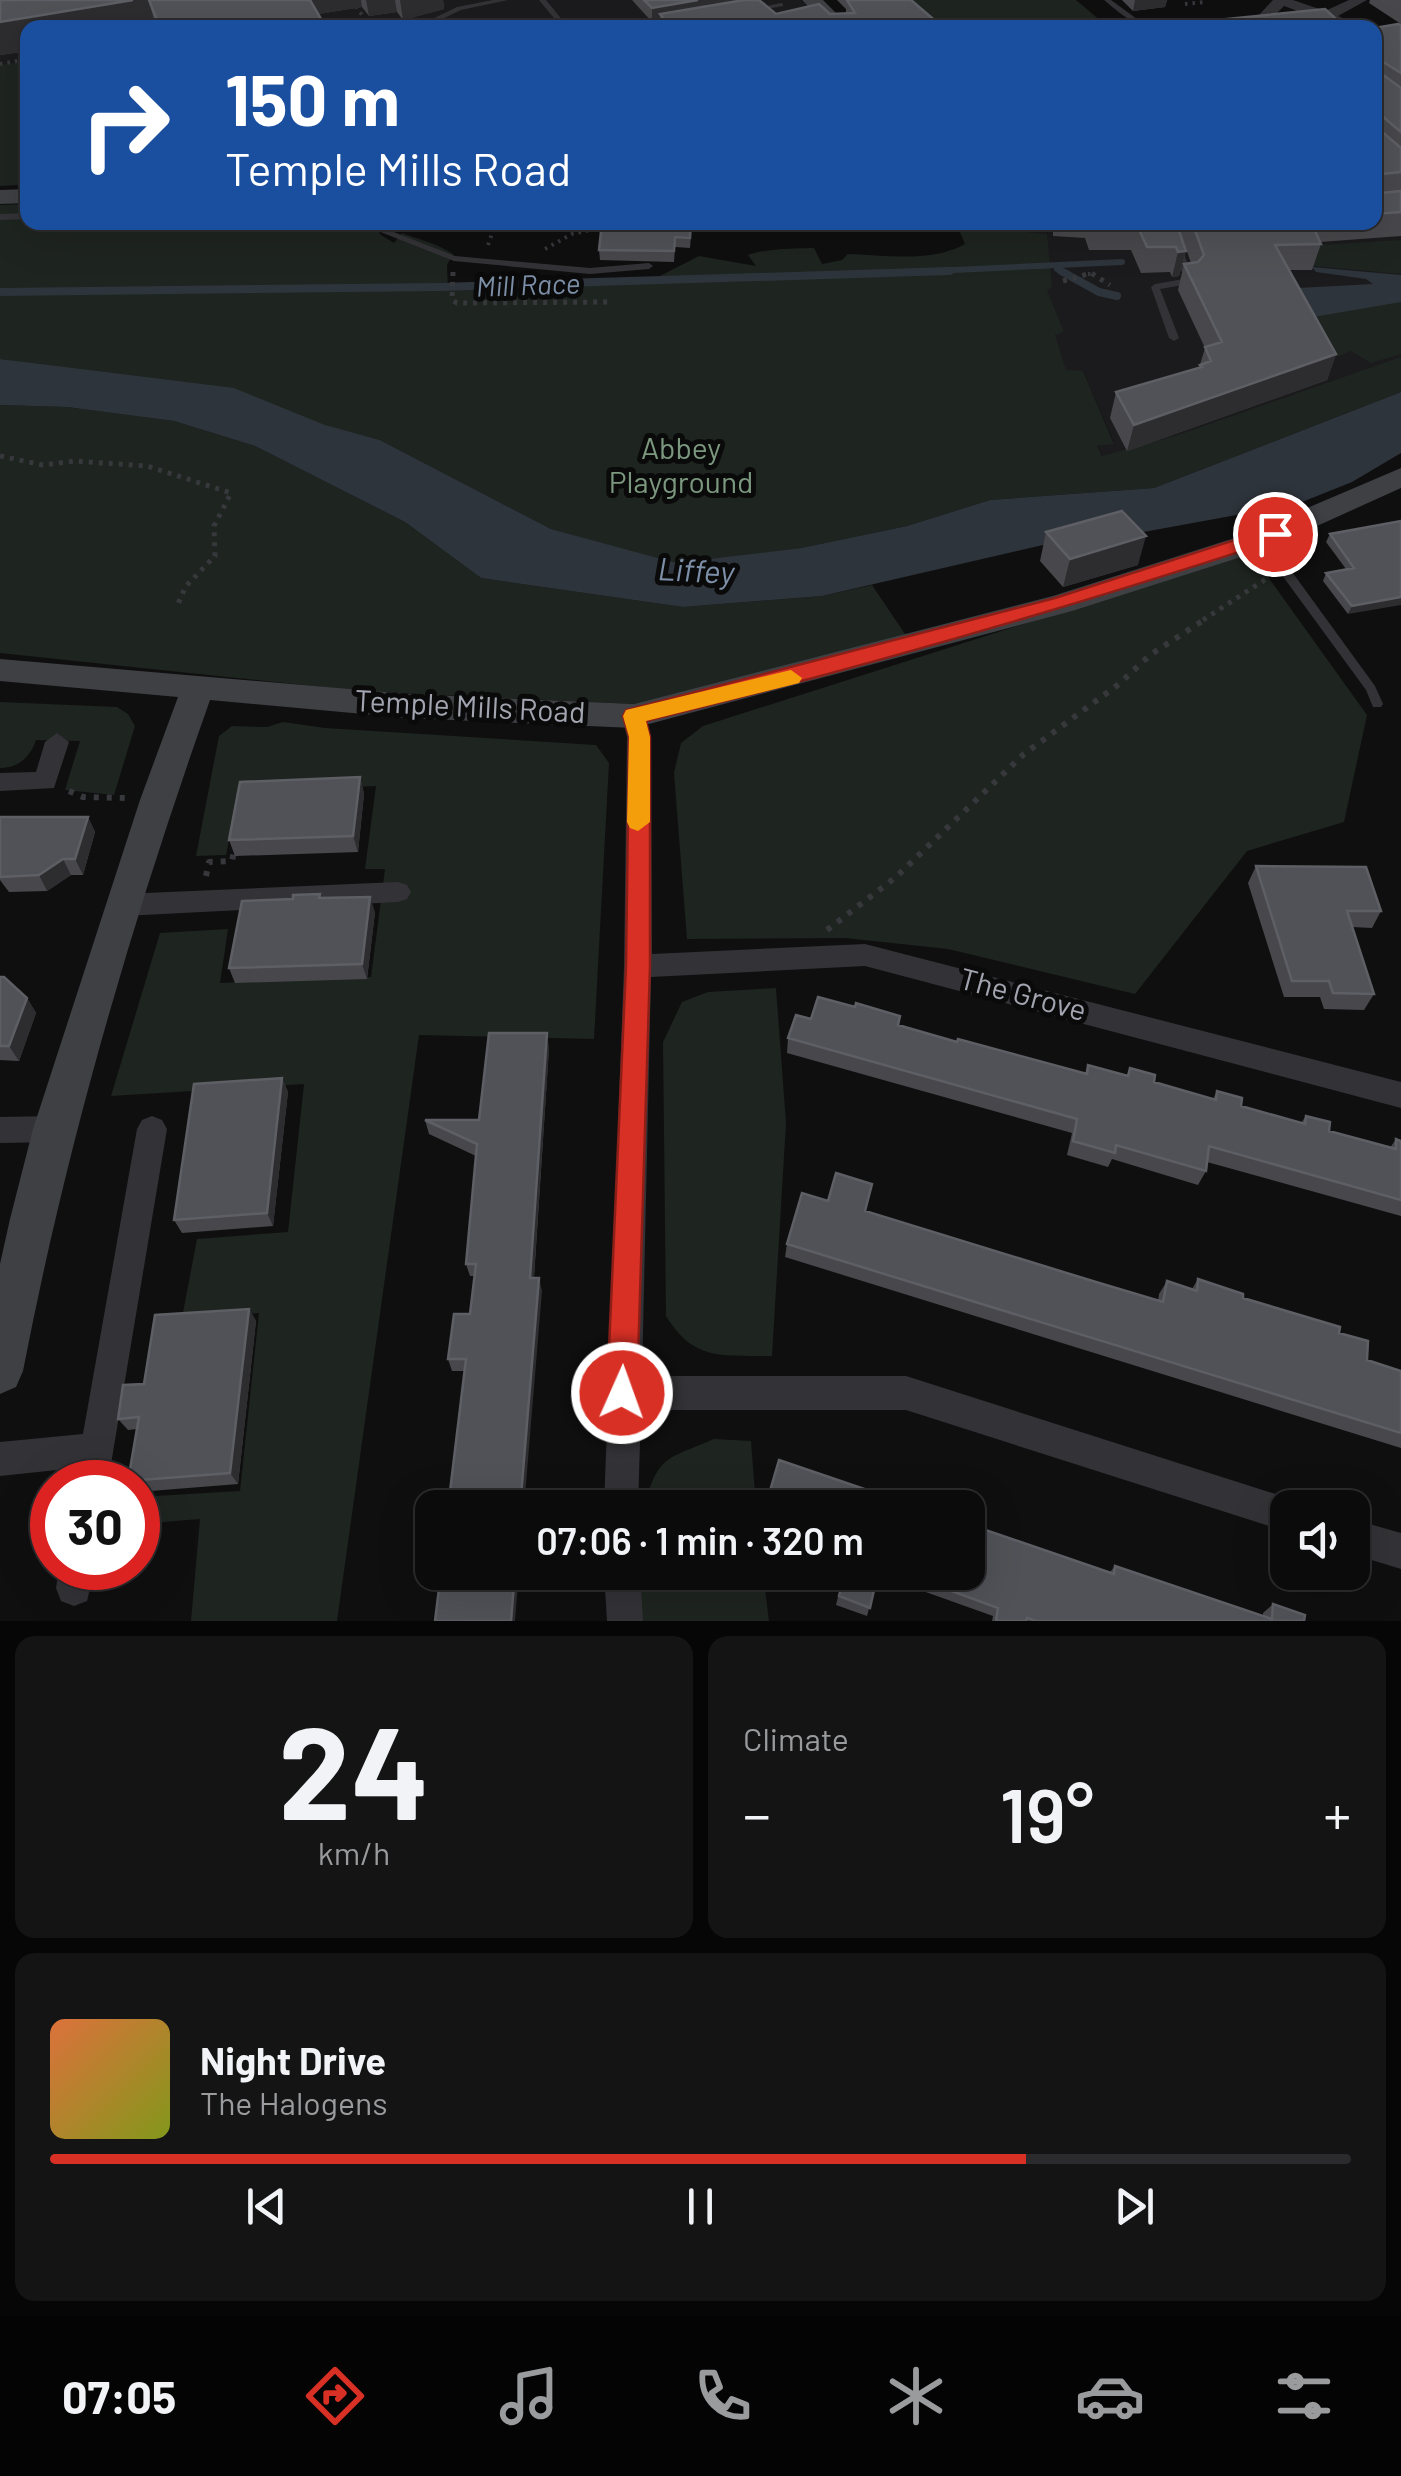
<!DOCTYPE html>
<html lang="en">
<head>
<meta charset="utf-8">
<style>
	body { margin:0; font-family:Barlow,sans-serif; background:#141415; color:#f1f3f6; height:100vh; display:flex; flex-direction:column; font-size:38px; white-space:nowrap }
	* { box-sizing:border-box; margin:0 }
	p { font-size:32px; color:#9a9b9d }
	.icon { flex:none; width:55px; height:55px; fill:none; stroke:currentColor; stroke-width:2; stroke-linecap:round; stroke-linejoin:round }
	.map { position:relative; height:1621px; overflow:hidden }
	.panel { display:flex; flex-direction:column; gap:15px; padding:15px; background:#060607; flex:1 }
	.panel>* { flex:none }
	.top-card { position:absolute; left:20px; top:20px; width:1362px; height:210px; border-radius:20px; box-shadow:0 10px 40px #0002,0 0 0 2px #2b2b2d; background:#1a4fa0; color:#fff; overflow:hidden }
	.buttons { position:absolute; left:1270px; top:1490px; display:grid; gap:20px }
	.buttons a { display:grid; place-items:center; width:100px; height:100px; border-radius:20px; background:#0b0b0c; box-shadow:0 10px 40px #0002,0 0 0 2px #2b2b2d; font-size:50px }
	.speed { position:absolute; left:30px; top:1460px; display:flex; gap:20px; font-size:50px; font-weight:700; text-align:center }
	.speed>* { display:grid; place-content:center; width:130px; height:130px; border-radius:50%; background:#0b0b0c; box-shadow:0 10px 40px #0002,0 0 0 2px #2b2b2d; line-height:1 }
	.speed .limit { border:15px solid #d22; background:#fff; color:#111 }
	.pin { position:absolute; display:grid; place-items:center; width:85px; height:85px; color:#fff; margin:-42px; border:5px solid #fff; border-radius:50%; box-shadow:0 2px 10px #0007 }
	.me { position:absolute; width:110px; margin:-55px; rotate:2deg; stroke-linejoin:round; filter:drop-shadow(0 0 8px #0008) }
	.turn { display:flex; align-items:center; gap:35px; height:210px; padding:0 40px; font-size:45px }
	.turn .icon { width:130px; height:130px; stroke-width:2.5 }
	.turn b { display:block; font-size:70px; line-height:85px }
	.big { font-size:75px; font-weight:600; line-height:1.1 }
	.panel .widget { flex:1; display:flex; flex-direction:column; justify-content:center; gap:15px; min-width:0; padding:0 35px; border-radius:20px; background:#141415 }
	.panel .dial { align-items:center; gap:0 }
	.dial b { font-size:130px; line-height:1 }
	.song { display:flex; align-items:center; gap:30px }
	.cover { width:120px; height:120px; border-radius:15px; background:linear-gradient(135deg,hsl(20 70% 55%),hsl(70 70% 35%)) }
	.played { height:10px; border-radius:5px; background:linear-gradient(90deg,#d93025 75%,#2b2b2d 75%) }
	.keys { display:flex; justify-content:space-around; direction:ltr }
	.heat { display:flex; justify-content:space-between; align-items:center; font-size:55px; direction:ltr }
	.panel .tiles { flex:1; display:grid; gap:15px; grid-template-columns:1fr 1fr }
	.widget:last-child { grid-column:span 2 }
	.trip { position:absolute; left:415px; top:1490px; width:570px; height:100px; border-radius:20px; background:#0b0b0c; box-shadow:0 10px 40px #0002,0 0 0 2px #2b2b2d; font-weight:600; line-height:100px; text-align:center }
	.tab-bar { display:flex; height:160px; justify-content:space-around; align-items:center; background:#040405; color:#9a9b9d }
	.tab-bar .icon { width:70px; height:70px }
	.tab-bar .current { color:#d93025 }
	.tab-bar b { font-size:45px; color:#f1f3f6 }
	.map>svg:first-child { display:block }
	.built { fill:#1b1b1d }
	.green { fill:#1e241f }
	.water { fill:#2e343b }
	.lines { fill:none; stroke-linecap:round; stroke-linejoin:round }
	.stream-far1 { stroke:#2e343b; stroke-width:6 }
	.stream { stroke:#2e343b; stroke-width:8 }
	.path-far2 { stroke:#37383c; stroke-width:4; stroke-dasharray:2.5 5; stroke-linecap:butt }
	.path-far1 { stroke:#37383c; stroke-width:5; stroke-dasharray:4 6; stroke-linecap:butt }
	.path { stroke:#37383c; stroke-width:6; stroke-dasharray:5 8; stroke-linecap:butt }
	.lane { fill:#333337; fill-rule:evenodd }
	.street { fill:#333337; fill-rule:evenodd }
	.secondary { fill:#3f4044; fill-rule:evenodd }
	.wall { fill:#48484c }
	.shaded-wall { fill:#2d2d30 }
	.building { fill:#515257; stroke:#5e5f65; stroke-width:2.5 }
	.route { fill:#d93025; stroke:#8d1f18; stroke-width:2.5 }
	.slow { fill:#f59e0b }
	.labels { text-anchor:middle; stroke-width:10; stroke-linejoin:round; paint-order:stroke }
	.far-water-label { font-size:28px; font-style:italic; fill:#7c8fa7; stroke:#0a0a0b }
	.park-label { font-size:30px; fill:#7b987f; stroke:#0a0a0b }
	.street-label { font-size:30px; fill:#a2a5af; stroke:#0a0a0b }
	.water-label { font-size:32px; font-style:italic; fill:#7c8fa7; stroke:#0a0a0b }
</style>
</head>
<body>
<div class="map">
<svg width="1401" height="1621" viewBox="0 0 1401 1621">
	<rect width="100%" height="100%" fill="#0f0f10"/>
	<path class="built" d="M0,0H801L830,27L28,28L27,185L0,186Z
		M1401,114V358L1227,418L1190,444L1108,467L1097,446L1114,443L1083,371H1066L1013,223L1375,222Z"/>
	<path class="green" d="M892,0H1076L1108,27H922Z
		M27,61V184L0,186V65Z
		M27,204L28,222L373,223L381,235L394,243L402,233C420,240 436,243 453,254L447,265L448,289L652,280L699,256L756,266L748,255C763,249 798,248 814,248L822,264L842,260L848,254C885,255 931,263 965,244L956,223H1013L1016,231L1047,234L1052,287L1047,290L1064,332L1055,335L1066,370L1083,371L1114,444L1097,446L1102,456L1178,435L1401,357V392L1154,488L990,500L907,526L801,548L676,564L551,529L380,440L136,378L0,359V205Z
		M1401,240V274L1314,266L1302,246Z
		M1385,302H1401V354L1371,363L1351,351L1320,364L1299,320Z
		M0,405L67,407L174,421L255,446L405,522L481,578L683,607L822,596L872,585L907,637L634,704L370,692L0,653Z
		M1250,552L1367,715L1344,822L1247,851L1135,994L948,949L845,938L687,939L674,773L681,743L703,726Z
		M0,702L117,707L128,714L135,726L114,795L65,790L80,741L36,740C30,757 19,768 0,768Z
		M283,722L325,728L596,745L609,763L594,1039L419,1035L337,1621H191L200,1519L138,1524V1497L240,1491L259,1313L182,1318L197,1239L288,1232L304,1084L111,1096L160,933L228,929L220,983L371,977L385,869H365L376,786L239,791L226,855L196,856L219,736L232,726L267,727Z
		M776,988L786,1123L772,1356C723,1355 694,1362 666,1316L663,1042L682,1002L708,992Z
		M714,1439L751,1441L756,1507H645C657,1454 669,1459 714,1439Z
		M638,1573H763L769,1621H638Z"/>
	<path class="water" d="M1312,267L1401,275V302L1296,320L1279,289L1373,284L1366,279L1316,272Z
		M0,359L234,388L325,425L380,440L551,529L676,563L801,548L907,526L990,500L1154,488L1401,392V453L1352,482L1297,504L1138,533L1099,532L822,596L683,607L481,578L405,522L255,446L174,421L67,407L0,405Z"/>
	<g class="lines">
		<path class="stream-far1" d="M1057,269L1066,274
			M869,274L1122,262"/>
		<path class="stream" d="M1061,271L1099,292L1117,296
			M0,292L440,287L950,271"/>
		<path class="path-far2" d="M352,0L368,24L376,28
			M1185,4L1206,2
			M0,64L28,59
			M685,226L719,227
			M488,245L495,225H583L585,230
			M545,249L572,234L608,226
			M1088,274H1092"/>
		<path class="path-far1" d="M453,272L452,300L457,303L612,302
			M1063,281L1091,273L1110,285
			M0,456L43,465L74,461L147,466L231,493L214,526L215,556L186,586L176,608
			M1203,620L1269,577"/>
		<path class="path" d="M69,791L83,797L125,798
			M206,876L209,862L232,861L235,846
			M827,930L896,877L1024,754L1119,684L1150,655L1207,618"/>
		<path class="lane" d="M493,0H508L461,10L428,26L395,28L426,22L457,7Z
			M539,0H546L569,28H562Z
			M1104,0H1111L1141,22L1157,28C1135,28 1120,13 1104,0Z
			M781,3L783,4V6L750,12L747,10Z
			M676,20L678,21V23L658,28H641Z
			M28,213V219L0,220V214Z
			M355,222H368L455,256L590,268L649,263L653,266L649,269L590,274L454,261Z
			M819,222H827L825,229H819Z
			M832,222H840V227L833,229Z
			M1166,222H1174L1193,281L1189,284L1160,289L1179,338L1174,341L1169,338L1151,287L1155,284L1184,279Z
			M1255,539L1259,540L1287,565L1375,686L1383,704L1381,707H1373L1366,690L1279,571L1251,544V540Z"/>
		<path class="street" d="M1293,0L1325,11L1349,0H1367L1338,16L1365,28H1343L1284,6L1268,22L1200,28L1259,15L1273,0Z
			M634,707L642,710L651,737L652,954L865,944L1401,1082V1108L865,966L651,977L642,1376H906L1288,1498L1302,1508H1288V1532L906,1410H641L638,1508H604L624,966L627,737L622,716Z
			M57,733L69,742L54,788L0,791V773L36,772L45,742Z
			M398,882L407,885L411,892L407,899L398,902L123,916L114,912L110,905L114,898L123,894Z
			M54,1116L64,1120L69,1129L64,1138L54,1142L0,1143V1117Z
			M152,1116L162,1120L167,1129L108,1482H74L76,1468L0,1476V1442L83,1434L137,1129L142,1120Z
			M1352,1519L1401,1533V1569L1352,1554Z
			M59,1568H95L87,1601L74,1606L61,1601L56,1588Z
			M604,1572H640L643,1621H607Z"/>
		<path class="secondary" d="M802,0H823L851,28H829Z
			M28,189V203L0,204V190Z
			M1401,468V488L1266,549L1072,611L634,728L407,718L210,700C132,920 67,1143 23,1371L16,1387L0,1394V1264L10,1219L33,1129L140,800L178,697L0,681V659L407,694L634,704L1053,596L1244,535Z"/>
	</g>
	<path class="wall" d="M0,0H443L444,9L403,20L397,12L369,16L362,7L318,14L324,28H28V51L0,55Z
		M632,0H759L776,14H846V9L837,0H911L938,28H660V21L652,22Z
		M1122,0H1167L1165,7L1133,11Z
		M1370,0H1401V24L1369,3Z
		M1401,25V236L1320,242L1321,244L1312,270H1289L1336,354L1327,380L1127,451L1110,418L1116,392L1199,368L1205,348L1178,290L1184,264L1191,263L1177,222H1375V28Z
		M692,222L690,248L675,247L674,262L600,260L599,250Z
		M1018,222H1176L1186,251L1179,276L1172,277L1170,272L1141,273L1131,250H1089L1085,238L1053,236V232H1043V225L1018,224Z
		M1401,521L1348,614L1323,581L1326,573L1346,569L1326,542L1330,534Z
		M1046,532L1138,565L1063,587L1040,561Z
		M360,777L364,794L358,852L235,856L229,840Z
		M0,817H88L95,832L83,875H71L47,891L9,892L0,880Z
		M1256,866L1381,911L1372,928L1352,927L1374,994L1364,1010L1324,1009L1320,997H1284L1248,883Z
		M320,894L321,898L375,912L367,979L235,983L229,968L293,899Z
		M0,977L27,998L36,1013L19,1061L0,1060Z
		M855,1007L898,1025L957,1042L1085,1073L1088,1065L1127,1076L1130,1068L1154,1082L1213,1099L1217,1091L1241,1106L1301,1123L1306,1116L1329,1131L1390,1148L1396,1139L1401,1141V1216L1207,1162L1206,1171L1198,1185L1112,1159L1108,1167L1067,1155L1072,1133L787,1053L788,1038L811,1019Z
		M549,1048L534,1278L542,1291L464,1371H452L448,1359L470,1314L474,1276H470L466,1264L476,1156L429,1134L425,1120H479Z
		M282,1078L288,1092L273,1226L182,1233L174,1220Z
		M787,1244L1158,1301L1159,1294L1167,1281L1192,1289L1198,1279L1243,1298L1339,1333L1367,1360L1401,1371V1448L785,1257Z
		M249,1309L256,1321L238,1484L138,1492V1482L128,1481L137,1429L128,1430L118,1419L144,1384Z
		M1115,1566L1263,1616V1613L1273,1604L1304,1621H992L993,1616L878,1575L867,1616L836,1605L844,1572H1110Z"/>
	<path class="shaded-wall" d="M133,0H149L156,28H28V51L0,55V22Z
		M304,0H361L362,7L307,16Z
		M366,0H395L397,12L369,16Z
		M400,0H443L444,9L403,20Z
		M698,0H746L660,14V21L652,22V8Z
		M1135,0H1167L1165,7L1133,11Z
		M1186,251L1179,276L1172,277L1178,252Z
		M1336,354L1327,380L1127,451L1134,425Z
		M1146,536L1138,565L1063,587L1070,559Z
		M1401,597V605L1348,614L1352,606Z
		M360,777L364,794L358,852L353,836Z
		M88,817L95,832L83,875L75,859Z
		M63,859L71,875L47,891L39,875Z
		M370,897L375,912L367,979L362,964Z
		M27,998L36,1013L19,1061L9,1046Z
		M547,1033L549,1048L533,1291L530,1278Z
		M282,1078L288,1092L273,1226L267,1213Z
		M539,1278L542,1291L524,1508H520Z
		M249,1309L256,1321L238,1484L230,1473Z
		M515,1572H519L515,1621H511Z"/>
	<path class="building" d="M0,0H133L0,22Z
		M149,0H310L324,24L307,28H160Z
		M644,0H698L652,8Z
		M744,0H759L776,14L819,4L830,14L855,13L847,0H911L939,24L924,26L926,28H743L740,25L727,28H672L660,14Z
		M1325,9L1346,28H1225L1217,20Z
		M1398,24L1401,25V73L1385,63L1380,64L1379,72L1401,88V132L1375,110L1374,28Z
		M1381,120V131L1401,148V172L1381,174V193L1401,191V212L1375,214V121Z
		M602,222H691L690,238L675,237L674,251L599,250Z
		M1094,222H1176L1186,251L1178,252L1176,247H1147L1137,225H1095Z
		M1192,222H1311L1321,244L1275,245L1336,354L1134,425L1116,392L1202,367L1200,365L1211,361L1205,347L1222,342L1184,264L1198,262L1204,255Z
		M1122,511L1146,536L1070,559L1046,532Z
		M1401,521V597L1352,606L1326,573L1354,568L1330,534Z
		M360,777L353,836L229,840L240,782Z
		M0,817H88L75,859H63L39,875L0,877Z
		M1256,866L1366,867L1381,911H1347L1374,994L1333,993L1329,981H1292Z
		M320,894L319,898L370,897L362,964L229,968L242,901L293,899V895Z
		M0,977H4L27,998L9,1046H0Z
		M818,997L855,1007L856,1003L900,1016L898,1025L957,1042L958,1039L1087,1074L1088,1065L1128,1076L1130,1068L1155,1075L1154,1082L1216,1100L1217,1091L1242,1098L1241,1106L1305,1124L1306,1116L1330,1122L1329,1131L1396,1149V1139L1401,1141V1200L1209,1146L1206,1171L1116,1145L1115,1153L1073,1141L1077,1119L788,1038L796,1015L811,1019Z
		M489,1033H547L530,1278H539L520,1508H448L466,1359H448L454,1314H470L476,1264H466L477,1144L425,1120H479Z
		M282,1078L267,1213L174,1220L194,1084Z
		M836,1173L872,1184L865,1211L1096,1282L1163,1302L1167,1281L1197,1291L1198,1279L1243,1294V1298L1340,1327L1339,1333L1368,1341L1367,1360L1401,1371V1433L787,1244L802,1193L828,1201Z
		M249,1309L230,1473L128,1481L139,1417L118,1419L123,1385L144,1384L155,1315Z
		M779,1460L920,1508H765Z
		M968,1524L1114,1574L1115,1566L1272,1619L1273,1604L1305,1615L1304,1621H1036L1027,1618L1026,1621H996L998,1608L900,1572H968Z
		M441,1572H515L511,1621H435Z
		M845,1572H878L870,1608L839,1596Z"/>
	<path class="route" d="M1275,527L1282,529V538C1072,607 861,668 646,721L650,737V966L637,1393L633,1403L622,1408L612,1403L607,1393L626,966L629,737L623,716L626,710L1055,598Z"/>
	<path class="slow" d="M791,670L802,678L799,683L646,721L650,737V822L638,831L630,828L627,822L629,737L623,716L626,710Z"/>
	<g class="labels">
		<g class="far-water-label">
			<text transform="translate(528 285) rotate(-2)" y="10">Mill Race</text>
		</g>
		<g class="park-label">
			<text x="681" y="459">Abbey<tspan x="681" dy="34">Playground</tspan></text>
		</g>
		<g class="street-label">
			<text transform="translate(470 707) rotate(3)" y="10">Temple Mills Road</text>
			<text transform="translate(1023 995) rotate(15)" y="10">The Grove</text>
		</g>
		<g class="water-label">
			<text transform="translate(696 571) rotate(3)" y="11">Liffey</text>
		</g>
	</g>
</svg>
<div class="buttons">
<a><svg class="icon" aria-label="sound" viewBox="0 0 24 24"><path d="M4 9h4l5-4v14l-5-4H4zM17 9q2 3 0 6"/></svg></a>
</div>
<div class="speed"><div class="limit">30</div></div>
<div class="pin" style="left:1275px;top:534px;background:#d93025"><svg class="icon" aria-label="arrive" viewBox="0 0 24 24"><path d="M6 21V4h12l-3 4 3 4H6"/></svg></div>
<svg class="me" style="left:622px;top:1393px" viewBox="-20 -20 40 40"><circle r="17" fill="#d93025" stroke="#fff" stroke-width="3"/><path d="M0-11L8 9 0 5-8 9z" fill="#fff"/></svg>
<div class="trip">07:06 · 1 min · 320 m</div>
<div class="top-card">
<div class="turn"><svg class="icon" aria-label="right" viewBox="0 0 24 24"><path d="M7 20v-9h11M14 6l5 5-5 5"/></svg><div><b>150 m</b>Temple Mills Road</div></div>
</div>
</div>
<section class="panel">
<div class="tiles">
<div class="widget dial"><b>24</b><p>km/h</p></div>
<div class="widget"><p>Climate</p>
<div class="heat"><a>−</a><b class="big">19°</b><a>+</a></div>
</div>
<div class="widget">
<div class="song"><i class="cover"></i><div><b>Night Drive</b><p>The Halogens</p></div></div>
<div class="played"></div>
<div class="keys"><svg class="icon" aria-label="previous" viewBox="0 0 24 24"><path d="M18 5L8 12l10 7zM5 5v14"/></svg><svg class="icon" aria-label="pause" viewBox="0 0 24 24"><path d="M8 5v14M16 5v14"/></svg><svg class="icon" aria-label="next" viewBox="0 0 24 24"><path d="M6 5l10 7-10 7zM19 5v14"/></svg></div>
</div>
</div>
</section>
<nav class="tab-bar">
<b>07:05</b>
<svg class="icon current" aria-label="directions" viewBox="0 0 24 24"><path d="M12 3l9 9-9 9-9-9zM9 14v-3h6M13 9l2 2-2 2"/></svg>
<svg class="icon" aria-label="music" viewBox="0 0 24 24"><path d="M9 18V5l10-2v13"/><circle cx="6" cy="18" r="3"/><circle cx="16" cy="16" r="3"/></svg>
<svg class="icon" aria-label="phone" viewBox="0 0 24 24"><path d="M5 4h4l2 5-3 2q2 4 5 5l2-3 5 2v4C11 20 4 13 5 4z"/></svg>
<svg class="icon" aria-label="climate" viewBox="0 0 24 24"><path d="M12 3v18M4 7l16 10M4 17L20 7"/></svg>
<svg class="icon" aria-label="car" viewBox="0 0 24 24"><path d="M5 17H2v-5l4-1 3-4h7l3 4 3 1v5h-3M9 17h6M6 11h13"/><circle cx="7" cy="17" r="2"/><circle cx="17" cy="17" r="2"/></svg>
<svg class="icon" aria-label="filters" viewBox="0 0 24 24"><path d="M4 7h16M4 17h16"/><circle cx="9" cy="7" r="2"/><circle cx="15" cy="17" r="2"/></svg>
</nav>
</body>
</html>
